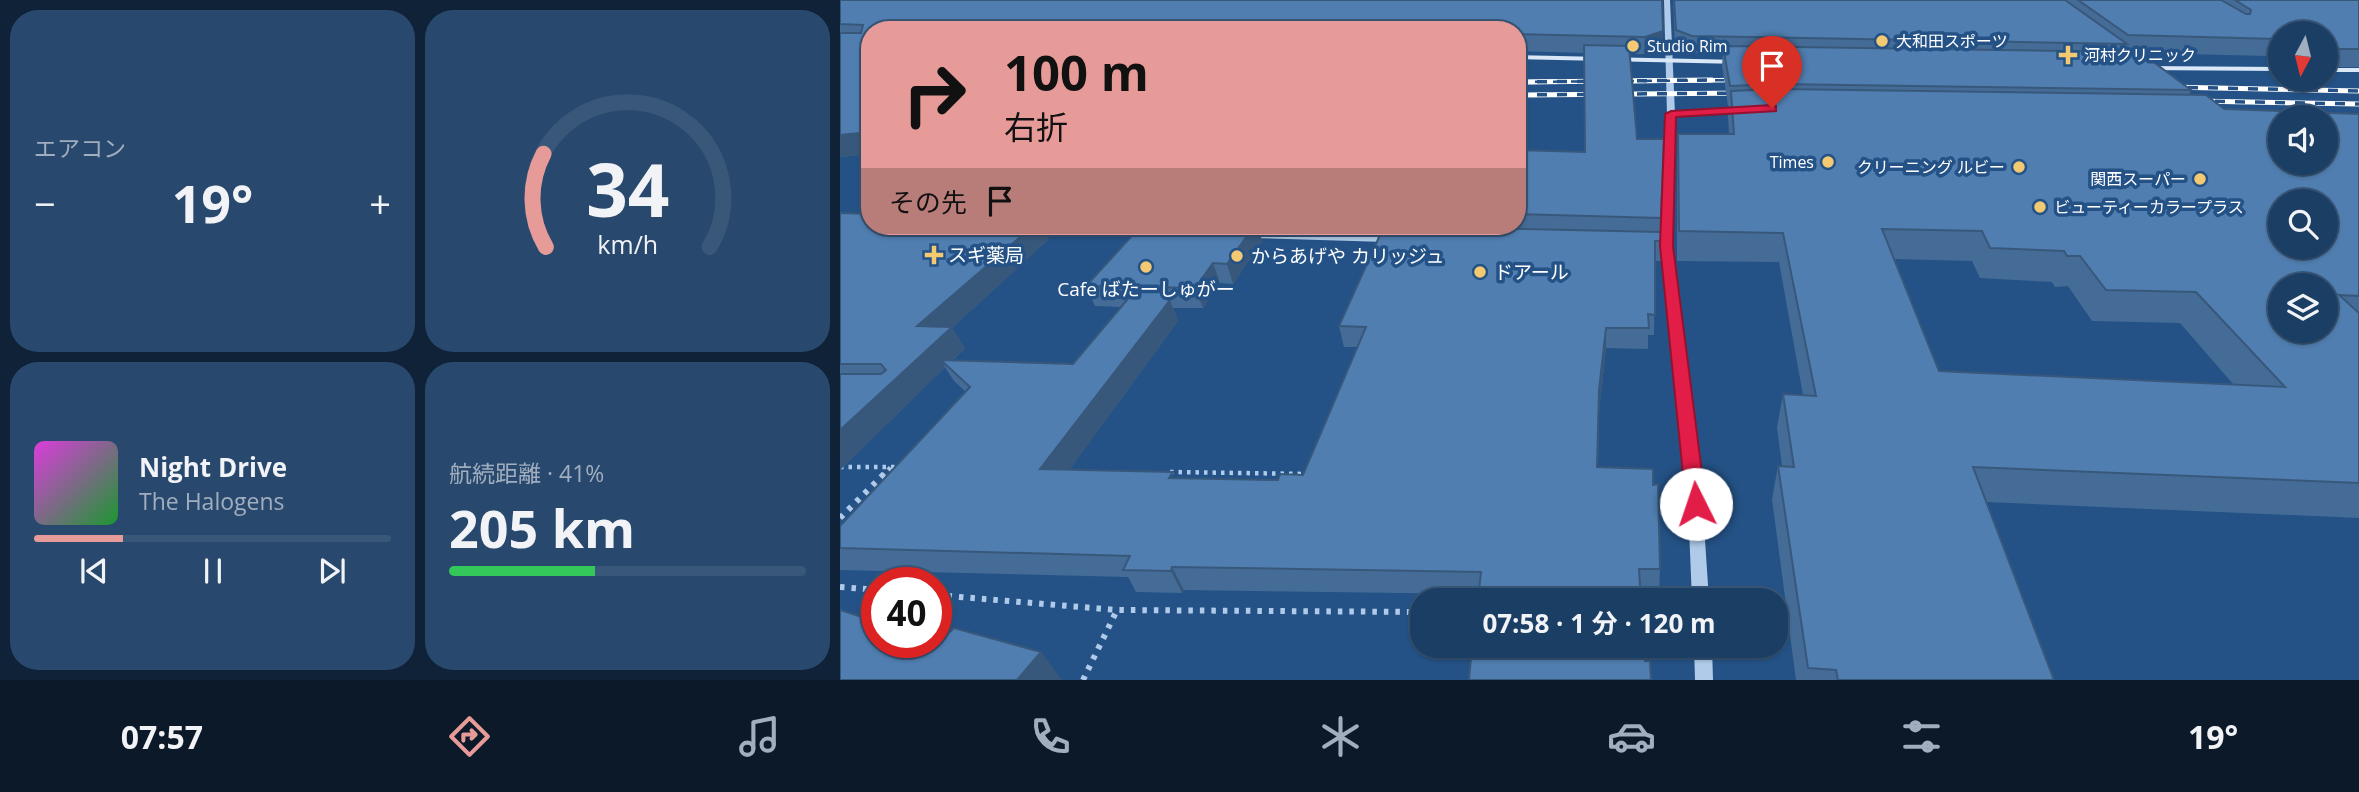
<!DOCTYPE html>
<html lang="ja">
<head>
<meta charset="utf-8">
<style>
	body { margin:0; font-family:"Open Sans","Noto Sans JP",sans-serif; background:#28496d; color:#f1f3f6; height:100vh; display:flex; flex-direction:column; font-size:26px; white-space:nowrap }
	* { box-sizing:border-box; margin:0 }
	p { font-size:23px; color:#a0aebf }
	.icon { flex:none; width:38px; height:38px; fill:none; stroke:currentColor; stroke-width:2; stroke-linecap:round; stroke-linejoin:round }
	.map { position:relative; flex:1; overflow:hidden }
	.details { display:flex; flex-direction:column; gap:10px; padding:10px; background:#0f2237; width:840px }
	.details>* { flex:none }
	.banner { position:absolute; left:21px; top:21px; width:665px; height:214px; border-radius:28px; box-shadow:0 2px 5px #0004,0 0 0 2px #395778; background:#e69b98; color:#111; overflow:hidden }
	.needle { width:46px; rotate:187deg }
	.fabs { position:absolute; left:1428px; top:21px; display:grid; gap:14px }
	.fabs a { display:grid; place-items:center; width:70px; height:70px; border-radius:50%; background:#1b3e64; box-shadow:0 2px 5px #0004,0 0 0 2px #395778; font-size:35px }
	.speed { position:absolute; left:21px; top:567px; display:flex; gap:14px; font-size:35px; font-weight:700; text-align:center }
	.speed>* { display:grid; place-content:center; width:91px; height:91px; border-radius:50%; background:#1b3e64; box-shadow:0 2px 5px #0004,0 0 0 2px #395778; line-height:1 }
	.speed .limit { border:10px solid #d22; background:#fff; color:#111 }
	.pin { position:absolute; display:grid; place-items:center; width:60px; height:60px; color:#fff; margin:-72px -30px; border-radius:50% 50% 50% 0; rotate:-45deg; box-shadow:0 0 7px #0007 }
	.pin .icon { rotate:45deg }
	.me { position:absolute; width:77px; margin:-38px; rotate:356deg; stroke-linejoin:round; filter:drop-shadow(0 0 5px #0008) }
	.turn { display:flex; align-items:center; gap:24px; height:147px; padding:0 28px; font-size:32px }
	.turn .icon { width:91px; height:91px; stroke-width:2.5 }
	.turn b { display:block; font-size:49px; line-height:60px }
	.then { display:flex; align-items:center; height:66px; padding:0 28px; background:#0003; gap:14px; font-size:26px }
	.big { font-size:52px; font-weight:700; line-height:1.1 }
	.details .tile { flex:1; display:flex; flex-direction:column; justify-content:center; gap:10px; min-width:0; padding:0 24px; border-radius:28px; background:#28496d }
	.details .dial { align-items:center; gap:0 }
	.dial svg { height:182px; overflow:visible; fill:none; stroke:#395778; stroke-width:7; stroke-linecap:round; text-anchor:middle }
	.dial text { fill:#f1f3f6; stroke:none }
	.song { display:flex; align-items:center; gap:21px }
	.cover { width:84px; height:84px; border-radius:10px; background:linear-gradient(135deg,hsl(300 70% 55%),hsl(130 70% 35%)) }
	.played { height:7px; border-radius:4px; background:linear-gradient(90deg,#e69b98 25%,#395778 25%) }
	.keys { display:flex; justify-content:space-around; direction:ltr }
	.heat { display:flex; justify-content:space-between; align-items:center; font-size:38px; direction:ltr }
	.charge { height:10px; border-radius:5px; background:linear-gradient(90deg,#34c759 41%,#395778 0) }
	.details .tiles { flex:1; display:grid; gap:10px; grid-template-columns:repeat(2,1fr) }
	.trip { position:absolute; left:570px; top:588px; width:378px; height:70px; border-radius:28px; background:#1b3e64; box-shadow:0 2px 5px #0004,0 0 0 2px #395778; font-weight:700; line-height:70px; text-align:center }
	.dock { display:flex; height:112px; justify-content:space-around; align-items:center; background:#0b1928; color:#a0aebf }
	.dock .icon { width:49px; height:49px }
	.dock .active { color:#e69b98 }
	.dock b { font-size:32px; color:#f1f3f6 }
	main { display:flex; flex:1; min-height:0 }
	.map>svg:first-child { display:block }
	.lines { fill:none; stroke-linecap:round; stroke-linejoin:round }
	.path-far1 { stroke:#afcbe9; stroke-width:4.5; stroke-dasharray:3.5 5; stroke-linecap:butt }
	.path { stroke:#afcbe9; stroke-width:6; stroke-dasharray:4.5 7; stroke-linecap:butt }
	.minor-far1 { stroke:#afcbe9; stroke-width:4.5 }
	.minor { stroke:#afcbe9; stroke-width:6 }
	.tertiary { fill:#afcbe9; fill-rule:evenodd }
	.secondary { fill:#d9e7f7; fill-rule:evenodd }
	.rail-far1-casing { stroke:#fff; stroke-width:4.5 }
	.rail-casing { stroke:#fff; stroke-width:5 }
	.rail-far1 { stroke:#245286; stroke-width:2.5; stroke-dasharray:9; stroke-linecap:butt }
	.rail { stroke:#245286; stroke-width:3.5; stroke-dasharray:10; stroke-linecap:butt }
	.wall { fill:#456c97; fill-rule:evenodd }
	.shaded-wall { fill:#38587b }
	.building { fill:#507eb0; stroke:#38587b; stroke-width:2; fill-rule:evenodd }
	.route { fill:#e11d48; stroke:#92132f; stroke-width:2 }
	.poi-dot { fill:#f3ca72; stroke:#245286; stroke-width:2.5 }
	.labels { text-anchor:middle; stroke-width:7; stroke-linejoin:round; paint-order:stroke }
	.far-poi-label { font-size:16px; fill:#fff; stroke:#245286; text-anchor:start }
	.poi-label { font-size:19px; fill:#fff; stroke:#245286; text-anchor:start }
</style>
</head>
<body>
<main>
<section class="details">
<div class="tiles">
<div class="tile"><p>エアコン</p>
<div class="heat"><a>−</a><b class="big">19°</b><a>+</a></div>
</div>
<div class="tile dial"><svg viewBox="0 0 100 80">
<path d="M14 69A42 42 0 1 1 86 69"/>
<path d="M14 69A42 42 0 0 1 13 28" stroke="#e69b98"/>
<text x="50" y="56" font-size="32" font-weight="700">34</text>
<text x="50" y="72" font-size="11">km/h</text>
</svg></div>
<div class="tile">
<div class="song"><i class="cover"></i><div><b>Night Drive</b><p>The Halogens</p></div></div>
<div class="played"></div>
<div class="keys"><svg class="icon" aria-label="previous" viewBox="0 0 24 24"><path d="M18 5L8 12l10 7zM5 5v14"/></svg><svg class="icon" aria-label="pause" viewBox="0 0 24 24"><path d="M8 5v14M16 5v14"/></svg><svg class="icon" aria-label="next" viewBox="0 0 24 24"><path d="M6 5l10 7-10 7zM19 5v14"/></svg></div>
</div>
<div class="tile"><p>航続距離 · 41%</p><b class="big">205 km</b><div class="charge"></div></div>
</div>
</section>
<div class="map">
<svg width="1519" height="680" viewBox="0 0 1519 680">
	<rect width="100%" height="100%" fill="#245286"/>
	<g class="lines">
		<path class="path-far1" d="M0,467H59
			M330,472L468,474
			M42,476L51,467"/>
		<path class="path" d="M0,518L44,474
			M0,587L37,590
			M96,595L277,610L583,612
			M243,680L277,610"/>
		<path class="minor-far1" d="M831,114L897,110"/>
		<path class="minor" d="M197,229L304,232
			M411,235L546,239"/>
		<path class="tertiary" d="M824,0H830L835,114L832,246L861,480L869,600H852L847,480L822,246L827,114Z
			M854,646H872L873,680H855Z"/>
		<path class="secondary" d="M677,55L900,60L904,62L900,64L677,59Z
			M1305,66L1440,67V71L1302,70L1301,68Z
			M1486,68H1519V72H1486Z"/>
		<defs>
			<path id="rail-far1" d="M677,82L905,80"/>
			<path id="rail" d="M677,82L872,80
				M1328,87L1519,91
				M677,95L907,93
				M1355,101L1519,104"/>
		</defs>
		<use href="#rail-far1" class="rail-far1-casing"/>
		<use href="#rail" class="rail-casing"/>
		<use href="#rail-far1" class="rail-far1"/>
		<use href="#rail" class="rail"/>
	</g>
	<path class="wall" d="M0,0L823,31V48L804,54H789L797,139H824L820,232L822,241L821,261H815L814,335H808V349L766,348L759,412L758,467L813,485L820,569L819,592L801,591L638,594L344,590L342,593L296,592L288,577L0,570V526L126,392L114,381L105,367L0,470V213L209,239L112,328L125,348L113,360L233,364L281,307L255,306L246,286L301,226H432L430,230H419L422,241L393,284L380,283L363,308H333L338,321L229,470L336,478L438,480L463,475L517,347H504L499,326L544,226H677V150L745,152L744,53L677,51V30H30V154L0,157Z
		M833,0H1519V67H1486V33H1440V64L1429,56L1301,53L1351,90L1349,95L1384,109L1519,114V518L1146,502L1214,680H956L932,499L938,466H942L937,427L943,394L963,395L939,262L837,261V160L838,134H889L888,116L889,106H888L882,65L883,54L851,53L835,47ZM1054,259L1132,261L1140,278L1212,282L1215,287L1228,286L1252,321L1340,323L1393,384L1099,371Z"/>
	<path class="shaded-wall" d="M823,31V48L804,54L805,37Z
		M30,132V154L0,157V135Z
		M193,226H202L209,239L112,328L125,348L107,365L101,360L105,367L0,470V430L90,347L77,326Z
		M414,226H418L422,241L393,284L387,264Z
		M373,263L380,283L363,308L355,288Z
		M330,300L338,321L214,491L200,469Z
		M766,328V348L759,412L757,489L759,390Z
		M332,567L344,590L342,593L331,571Z
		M201,652L222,680H177Z"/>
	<path class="building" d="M0,0H822L823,31L805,37L677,34V30H30V132L0,135V33H21L23,25L0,24Z
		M834,0H1225L1287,44L852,36L836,30Z
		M1238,0H1381L1406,14H1410L1411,10L1395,0H1519V49H1486V33H1440V41L1437,39L1288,35Z
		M744,45L789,46L797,139H824L821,218L677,214V150L745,152Z
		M883,46L1300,52L1351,90L935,84L890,86Z
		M935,89L1366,95L1384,109L1519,114V296L1499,295L1519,313V483L1133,467L1214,680H998L996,670L968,668L938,466L954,467L943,394L976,396L943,233L839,231L838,134H894L891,91ZM1440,117H1486V163H1440ZM1440,201H1486V247H1440ZM1042,229L1142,231L1150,248L1224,251L1227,256H1240L1266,290L1356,292L1445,387L1099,371ZM1440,285H1486V331H1440Z
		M0,213L30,214V226H193L77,326L112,327L0,430V374H41L46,370L41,364H0Z
		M301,226H414L387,264L373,263L355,288L313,287L330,300L200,469L333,472L329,478L438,480L440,474L463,475L526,327L499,326L544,226L821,232L822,241H815V315L808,314L809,328H766L759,390L757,467L813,469V485L818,484L820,569H799L801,600H638L641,572L332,567L331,571L283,570L290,556L0,548V526L130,387L101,360L233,364L298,287L246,286Z
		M0,610L37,622V642H96V640L100,641L114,628L201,652L177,680H0Z
		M632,646H804L805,661H810L811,680H629Z"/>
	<path class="route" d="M932,105L936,106V111L836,117L833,246L866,504L863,509L856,512L849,509L846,504L820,246L825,114L831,111Z"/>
	<g class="poi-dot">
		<circle cx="1042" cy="41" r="7"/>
		<circle cx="793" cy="46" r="7"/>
		<path d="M1224.5 44.5h7v7h7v7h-7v7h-7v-7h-7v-7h7z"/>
		<circle cx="988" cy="162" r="7"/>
		<circle cx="1179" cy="167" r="7"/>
		<circle cx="1360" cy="179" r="7"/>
		<circle cx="1200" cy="207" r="7"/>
		<path d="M90.5 244.5h7v7h7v7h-7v7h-7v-7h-7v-7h7z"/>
		<circle cx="397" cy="256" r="7"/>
		<circle cx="306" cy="267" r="7"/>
		<circle cx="640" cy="272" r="7"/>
	</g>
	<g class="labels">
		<g class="far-poi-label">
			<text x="1056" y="47">大和田スポーツ</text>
			<text x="807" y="52">Studio Rim</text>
			<text x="1244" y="61">河村クリニック</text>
			<text x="974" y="168" text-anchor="end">Times</text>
			<text x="1165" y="173" text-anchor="end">クリーニング ルビー</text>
			<text x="1346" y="185" text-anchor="end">関西スーパー</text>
			<text x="1214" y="213">ビューティーカラープラス</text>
		</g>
		<g class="poi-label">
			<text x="108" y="262">スギ薬局</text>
			<text x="411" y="263">からあげや カリッジュ</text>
			<text x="654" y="279">ドアール</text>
			<text x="306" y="296" text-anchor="middle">Cafe ばたーしゅがー</text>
		</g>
	</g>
</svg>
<div class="fabs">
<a><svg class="needle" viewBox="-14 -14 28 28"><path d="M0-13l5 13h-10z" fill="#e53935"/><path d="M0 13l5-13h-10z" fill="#a0aebf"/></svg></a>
<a><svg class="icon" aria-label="sound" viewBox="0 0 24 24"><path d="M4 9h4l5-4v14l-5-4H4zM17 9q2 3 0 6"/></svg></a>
<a><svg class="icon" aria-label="search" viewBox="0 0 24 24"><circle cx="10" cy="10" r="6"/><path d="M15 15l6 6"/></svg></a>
<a><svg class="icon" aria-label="layers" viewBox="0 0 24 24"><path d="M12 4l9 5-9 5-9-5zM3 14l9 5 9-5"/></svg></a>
</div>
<div class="speed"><div class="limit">40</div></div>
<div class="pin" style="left:932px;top:108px;background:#d93025"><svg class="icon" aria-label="arrive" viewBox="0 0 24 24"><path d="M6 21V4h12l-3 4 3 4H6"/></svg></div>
<svg class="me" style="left:856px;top:504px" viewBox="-20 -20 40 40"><circle r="19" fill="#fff"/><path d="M0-13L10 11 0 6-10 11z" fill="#e11d48"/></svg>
<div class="trip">07:58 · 1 分 · 120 m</div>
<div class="banner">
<div class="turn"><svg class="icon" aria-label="right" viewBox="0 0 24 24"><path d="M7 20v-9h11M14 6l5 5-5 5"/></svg><div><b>100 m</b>右折</div></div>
<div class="then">その先<svg class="icon" aria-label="arrive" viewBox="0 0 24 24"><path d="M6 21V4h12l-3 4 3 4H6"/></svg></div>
</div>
</div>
</main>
<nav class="dock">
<b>07:57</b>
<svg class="icon active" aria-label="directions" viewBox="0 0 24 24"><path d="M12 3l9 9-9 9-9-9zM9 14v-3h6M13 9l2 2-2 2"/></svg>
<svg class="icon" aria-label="music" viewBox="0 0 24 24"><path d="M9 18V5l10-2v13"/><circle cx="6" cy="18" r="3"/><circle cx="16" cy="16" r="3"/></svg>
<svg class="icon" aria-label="phone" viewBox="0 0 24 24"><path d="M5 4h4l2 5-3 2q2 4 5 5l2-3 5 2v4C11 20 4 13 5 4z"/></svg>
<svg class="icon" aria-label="climate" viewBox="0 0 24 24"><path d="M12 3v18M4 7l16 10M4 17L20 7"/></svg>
<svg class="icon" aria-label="car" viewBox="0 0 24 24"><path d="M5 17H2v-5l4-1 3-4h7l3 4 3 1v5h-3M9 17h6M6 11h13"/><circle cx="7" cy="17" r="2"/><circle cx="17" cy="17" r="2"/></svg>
<svg class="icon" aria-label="filters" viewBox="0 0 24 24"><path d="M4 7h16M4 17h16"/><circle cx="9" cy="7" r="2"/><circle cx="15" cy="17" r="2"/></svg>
<b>19°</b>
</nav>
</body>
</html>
